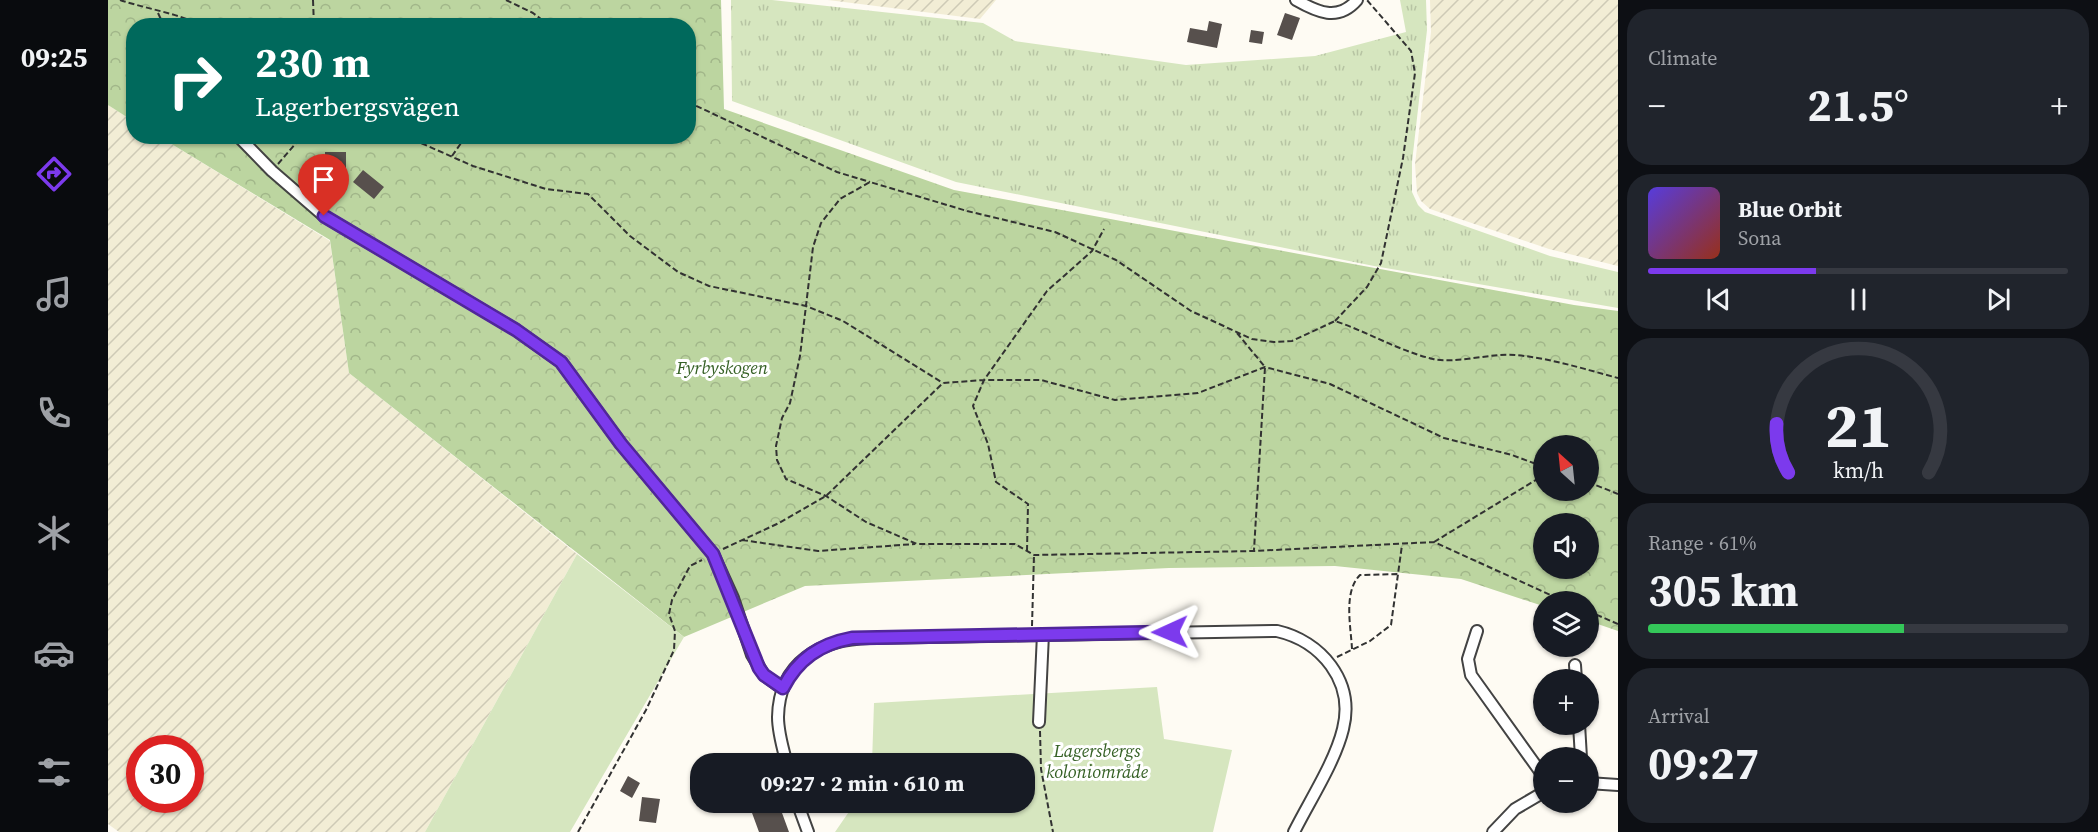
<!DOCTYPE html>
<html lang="en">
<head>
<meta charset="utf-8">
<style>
	body { margin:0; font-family:"Source Serif 4",serif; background:#20242c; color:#f1f3f6; height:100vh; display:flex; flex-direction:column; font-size:22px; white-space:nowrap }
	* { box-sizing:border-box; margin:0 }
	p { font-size:20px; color:#9ea1a6 }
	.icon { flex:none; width:33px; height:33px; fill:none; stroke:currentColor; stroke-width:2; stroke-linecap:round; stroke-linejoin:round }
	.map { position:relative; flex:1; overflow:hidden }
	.details { display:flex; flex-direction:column; gap:9px; padding:9px; background:#0d0f14; width:480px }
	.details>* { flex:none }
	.top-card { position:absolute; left:18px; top:18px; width:570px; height:126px; border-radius:24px; box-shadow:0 2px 4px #0004; background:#00695c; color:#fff; overflow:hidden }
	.needle { width:39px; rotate:333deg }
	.controls { position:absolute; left:1425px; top:435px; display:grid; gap:12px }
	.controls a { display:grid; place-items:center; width:66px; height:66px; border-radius:50%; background:#171b24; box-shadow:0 2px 4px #0004; font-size:30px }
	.speed { position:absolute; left:18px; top:735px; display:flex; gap:12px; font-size:30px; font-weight:700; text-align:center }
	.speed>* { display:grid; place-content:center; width:78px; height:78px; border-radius:50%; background:#171b24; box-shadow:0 2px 4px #0004; line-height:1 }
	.speed .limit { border:9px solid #d22; background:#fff; color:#111 }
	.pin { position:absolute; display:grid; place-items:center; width:51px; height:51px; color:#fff; margin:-62px -26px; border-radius:50% 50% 50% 0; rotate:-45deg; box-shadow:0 0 6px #0007 }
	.pin .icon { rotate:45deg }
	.me { position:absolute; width:66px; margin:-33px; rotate:269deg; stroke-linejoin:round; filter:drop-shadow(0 0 4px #0008) }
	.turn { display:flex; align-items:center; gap:21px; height:126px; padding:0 30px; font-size:27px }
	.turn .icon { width:78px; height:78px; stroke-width:2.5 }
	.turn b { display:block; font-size:42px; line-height:51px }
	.big { font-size:45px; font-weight:700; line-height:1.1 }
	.details .tile { flex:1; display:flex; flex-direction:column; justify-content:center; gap:9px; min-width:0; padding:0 21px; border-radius:24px; background:#20242c }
	.details .dial { align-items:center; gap:0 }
	.dial svg { height:156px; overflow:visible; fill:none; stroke:#363941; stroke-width:7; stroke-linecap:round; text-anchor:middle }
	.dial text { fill:#f1f3f6; stroke:none }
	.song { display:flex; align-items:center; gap:18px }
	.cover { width:72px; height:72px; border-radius:9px; background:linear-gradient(135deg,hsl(250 70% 55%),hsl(10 70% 35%)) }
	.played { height:6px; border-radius:3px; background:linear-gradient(90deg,#7c3aed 40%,#363941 40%) }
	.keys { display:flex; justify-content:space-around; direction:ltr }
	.heat { display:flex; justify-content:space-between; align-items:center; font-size:33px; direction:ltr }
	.charge { height:9px; border-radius:4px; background:linear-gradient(90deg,#34c759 61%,#363941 0) }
	.trip { position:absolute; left:582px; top:753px; width:345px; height:60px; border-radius:24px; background:#171b24; box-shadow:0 2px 4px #0004; font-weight:700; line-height:60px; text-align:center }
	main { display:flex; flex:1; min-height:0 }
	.tabs { display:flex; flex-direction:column; width:108px; justify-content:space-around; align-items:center; background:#090b0e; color:#9ea1a6 }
	.tabs .icon { width:42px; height:42px }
	.tabs .selected { color:#7c3aed }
	.tabs b { font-size:27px; color:#f1f3f6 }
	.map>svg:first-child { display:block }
	.farmland { fill:url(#farmland-furrows); fill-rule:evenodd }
	.grass { fill:url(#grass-tufts) }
	.forest { fill:url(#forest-crowns); fill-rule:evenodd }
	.garden { fill:#d6e6bf }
	.building { fill:#57504d }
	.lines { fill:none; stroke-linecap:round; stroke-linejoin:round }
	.street-casing { stroke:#434343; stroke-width:14 }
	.path { stroke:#323232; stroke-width:2; stroke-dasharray:6 3; stroke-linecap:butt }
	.street { stroke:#fff; stroke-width:10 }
	.route-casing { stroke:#51269a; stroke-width:15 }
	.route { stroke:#7c3aed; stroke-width:10 }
	.labels { text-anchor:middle; stroke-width:6; stroke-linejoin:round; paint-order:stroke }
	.park-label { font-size:18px; font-style:italic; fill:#366126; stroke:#fff }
</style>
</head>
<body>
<main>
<nav class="tabs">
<b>09:25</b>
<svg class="icon selected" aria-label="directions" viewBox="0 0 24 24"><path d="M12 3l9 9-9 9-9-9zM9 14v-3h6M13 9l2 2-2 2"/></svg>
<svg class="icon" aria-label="music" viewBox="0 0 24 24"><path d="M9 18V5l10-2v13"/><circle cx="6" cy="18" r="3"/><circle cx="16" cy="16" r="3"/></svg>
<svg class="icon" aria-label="phone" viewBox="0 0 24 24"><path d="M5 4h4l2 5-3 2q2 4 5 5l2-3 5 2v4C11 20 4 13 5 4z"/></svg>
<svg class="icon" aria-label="climate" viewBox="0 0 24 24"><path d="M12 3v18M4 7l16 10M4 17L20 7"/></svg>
<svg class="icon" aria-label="car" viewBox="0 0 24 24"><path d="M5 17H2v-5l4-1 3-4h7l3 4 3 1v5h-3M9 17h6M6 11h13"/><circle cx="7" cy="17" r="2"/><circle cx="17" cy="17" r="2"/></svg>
<svg class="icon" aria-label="filters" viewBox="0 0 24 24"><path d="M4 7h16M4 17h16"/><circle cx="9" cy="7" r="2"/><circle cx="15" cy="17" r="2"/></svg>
</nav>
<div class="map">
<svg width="1510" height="832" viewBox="0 0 1510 832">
	<defs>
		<pattern id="farmland-furrows" width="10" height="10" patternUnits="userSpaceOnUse" patternTransform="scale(1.5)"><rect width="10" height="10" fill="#f2edd5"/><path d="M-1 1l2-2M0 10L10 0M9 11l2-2" fill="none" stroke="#cecab6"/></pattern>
		<pattern id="grass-tufts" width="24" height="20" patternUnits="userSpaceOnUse" patternTransform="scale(1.5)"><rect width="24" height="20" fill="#d6e6bf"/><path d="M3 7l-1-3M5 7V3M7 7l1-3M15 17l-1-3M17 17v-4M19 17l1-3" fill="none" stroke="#b7c4a3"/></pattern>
		<pattern id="forest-crowns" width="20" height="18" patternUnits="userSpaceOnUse" patternTransform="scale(1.5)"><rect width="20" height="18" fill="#bcd5a0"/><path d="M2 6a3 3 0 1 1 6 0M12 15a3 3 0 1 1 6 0" fill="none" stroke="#a1b689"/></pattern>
	</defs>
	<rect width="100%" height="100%" fill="#fefbf3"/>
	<path class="farmland" d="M720,0H888L872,19Z
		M1322,0H1510V266L1441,249L1322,209L1313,201L1309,193L1307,164L1323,32Z
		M0,105L25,121L26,136L52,137L222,241L241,373L469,554L317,832H11L0,824ZM32,748H82V800H32Z"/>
	<path class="grass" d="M623,0H664L875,23L907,41L1078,65L1207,56L1298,32L1292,0H1318L1319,30L1304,162V192L1310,205L1317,212L1442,256L1510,272V308L1266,266L848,182L624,101Z"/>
	<path class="forest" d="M0,0H613L616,109L846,190L1466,305L1510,311V631L1481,621L1480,602H1436L1435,606L1353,579L1227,566L1061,568L697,586L576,637L241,373L222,240L52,137L580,136V26H26L25,121L0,105ZM1436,446H1480V490H1436ZM1436,524H1480V568H1436Z"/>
	<path class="garden" d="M469,554L576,637L462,832H317Z
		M1049,687L1056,739L1124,750L1105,832H727L747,803L916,802V764L764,763L766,703Z"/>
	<path class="building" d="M1177,13L1192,18L1184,40L1169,35Z
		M1101,21L1114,24L1109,48L1079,42L1082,28L1099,31Z
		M1143,30L1156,32L1154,44L1141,42Z
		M217,152H238V169H217Z
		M255,170L276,187L266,199L245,182Z
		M520,776L532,783L524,798L512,791Z
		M534,797L552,799L548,823L531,821Z
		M640,802H670L681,832H651Z"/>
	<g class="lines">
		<defs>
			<path id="street" d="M1188,0C1209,12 1230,22 1249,0
				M130,136L164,171L216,216L408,330L453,362L513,444L605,554L625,598L644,655L656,675L675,689
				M1369,631L1360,659L1363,675L1436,777
				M1467,665L1468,680
				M931,722L935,634
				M1471,724L1473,758
				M679,764C675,749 670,733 670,717C671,662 713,639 762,638L1169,631C1213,641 1247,681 1235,729C1227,762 1202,800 1186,832
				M1480,783L1510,785
				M689,802L700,832
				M1385,832L1407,809L1436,792"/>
		</defs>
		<use href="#street" class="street-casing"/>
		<path class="path" d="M12,0C39,9 69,13 95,26
			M205,0L206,26
			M398,0L425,13L442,26
			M50,13L56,26
			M580,102L729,172L762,182
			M297,136L365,166L438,189L480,194L522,236L570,272L601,286L698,306L735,321L835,383
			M344,156L358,136
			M170,164L194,136
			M1227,321L1259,287L1273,263L1295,158L1307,73L1303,51L1259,0
			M1129,333L1157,367L1146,550
			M1480,482L1510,494
			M634,540L710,551L807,544
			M1326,542L1436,475
			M615,549L671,523L718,496L835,383L876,380L939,291L984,251L996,229
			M919,551L920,504L888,482L880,444L865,406L876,380H933L1007,400L1090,393L1157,367L1222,384L1336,438L1404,455L1436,467
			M1458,602L1326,542L1146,551L926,555L907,544H809L758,522L718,496L678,479L669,460L668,446L674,418L682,403L692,356L705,247L713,223L732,199L762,182L859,211L947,232L1008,260L1083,311L1144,339L1166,342L1184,341L1227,321C1260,332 1291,351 1325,359C1346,364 1383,353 1407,355C1442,358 1476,369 1510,378
			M1480,611L1510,624
			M924,626L926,555
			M1244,649C1243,627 1235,592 1252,575L1291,574
			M1229,657L1262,641L1283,625L1294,545
			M932,731L933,769L945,832
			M470,832L538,710L566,650L567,631L561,614L564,600L582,566L594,560"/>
		<use href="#street" class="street"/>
	</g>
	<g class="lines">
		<defs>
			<path id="route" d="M216,216L408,330L453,362L513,444L605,554L651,668L656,675L675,688C690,659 712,644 744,638L1062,632"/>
		</defs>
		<use href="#route" class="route-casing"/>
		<use href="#route" class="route"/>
	</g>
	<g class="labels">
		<g class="park-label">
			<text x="614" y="374">Fyrbyskogen</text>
			<text x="989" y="757">Lagersbergs<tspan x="989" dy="21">koloniområde</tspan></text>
		</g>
	</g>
</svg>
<div class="controls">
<a><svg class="needle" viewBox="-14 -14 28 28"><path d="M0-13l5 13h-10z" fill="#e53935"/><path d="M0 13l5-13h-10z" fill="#9ea1a6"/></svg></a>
<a><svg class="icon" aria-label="sound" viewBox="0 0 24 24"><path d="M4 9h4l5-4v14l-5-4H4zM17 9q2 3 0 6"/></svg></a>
<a><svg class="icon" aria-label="layers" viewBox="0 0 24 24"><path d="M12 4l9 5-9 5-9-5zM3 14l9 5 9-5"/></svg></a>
<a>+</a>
<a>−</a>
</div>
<div class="speed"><div class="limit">30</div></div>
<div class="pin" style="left:216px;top:216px;background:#d93025"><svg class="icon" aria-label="arrive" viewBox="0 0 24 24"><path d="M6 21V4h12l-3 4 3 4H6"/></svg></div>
<svg class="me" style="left:1062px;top:632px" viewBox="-20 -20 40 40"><path d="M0-17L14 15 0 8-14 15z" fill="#7c3aed" stroke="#fff" stroke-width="4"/></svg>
<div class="trip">09:27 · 2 min · 610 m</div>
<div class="top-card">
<div class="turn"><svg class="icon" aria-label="right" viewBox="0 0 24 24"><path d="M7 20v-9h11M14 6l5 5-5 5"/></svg><div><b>230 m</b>Lagerbergsvägen</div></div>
</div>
</div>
<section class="details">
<div class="tile"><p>Climate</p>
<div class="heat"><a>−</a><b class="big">21.5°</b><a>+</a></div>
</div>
<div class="tile">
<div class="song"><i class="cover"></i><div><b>Blue Orbit</b><p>Sona</p></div></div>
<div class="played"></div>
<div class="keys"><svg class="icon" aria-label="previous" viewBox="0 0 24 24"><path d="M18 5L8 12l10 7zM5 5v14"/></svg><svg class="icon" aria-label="pause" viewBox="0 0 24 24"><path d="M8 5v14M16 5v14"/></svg><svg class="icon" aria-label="next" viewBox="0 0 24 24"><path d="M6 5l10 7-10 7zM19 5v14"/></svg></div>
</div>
<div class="tile dial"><svg viewBox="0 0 100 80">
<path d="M14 69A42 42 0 1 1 86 69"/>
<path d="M14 69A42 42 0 0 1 8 44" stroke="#7c3aed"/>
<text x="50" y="56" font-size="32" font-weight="700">21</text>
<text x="50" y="72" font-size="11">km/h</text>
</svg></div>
<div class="tile"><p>Range · 61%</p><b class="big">305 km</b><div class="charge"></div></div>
<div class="tile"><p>Arrival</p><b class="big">09:27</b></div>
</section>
</main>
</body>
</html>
